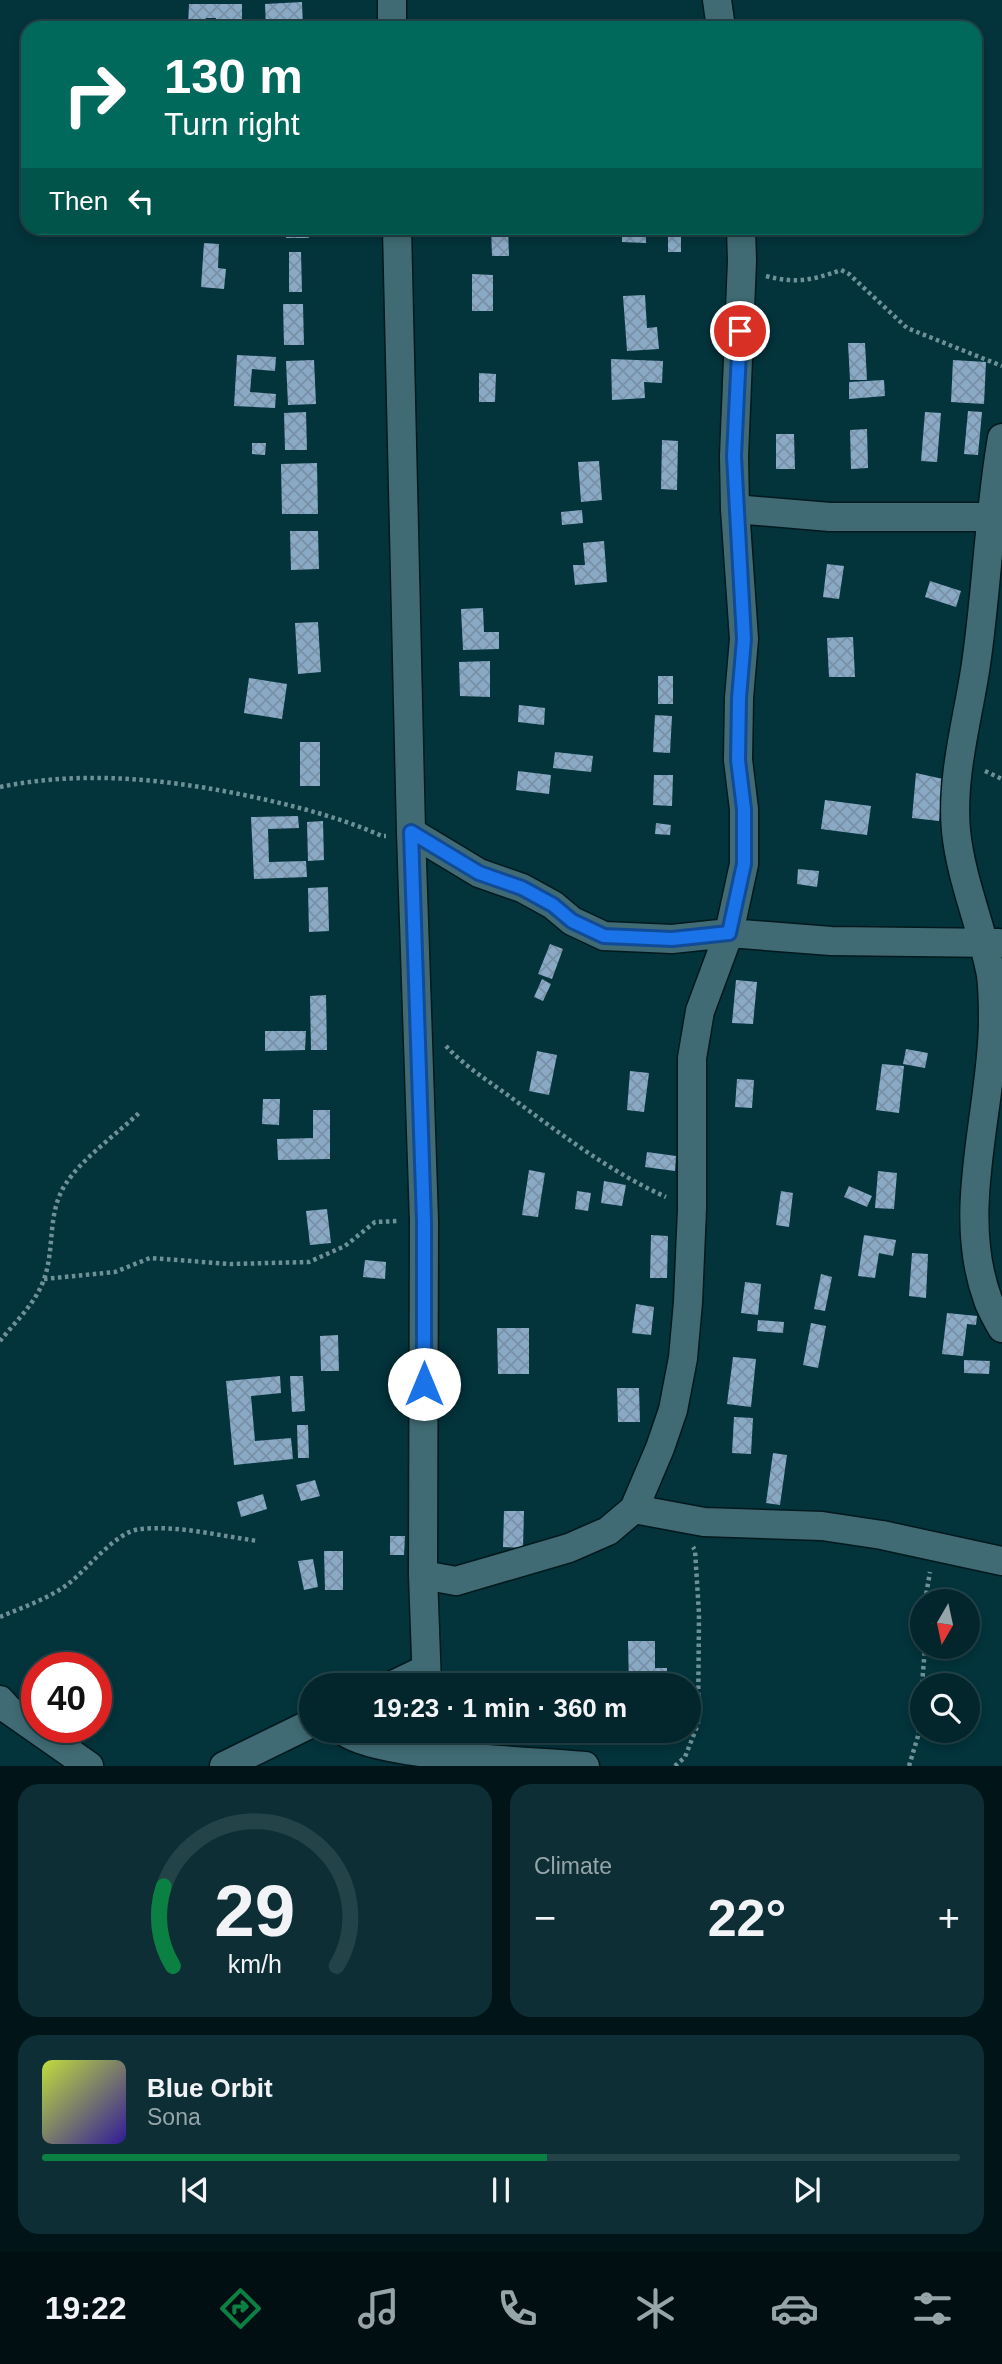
<!DOCTYPE html>
<html lang="en">
<head>
<meta charset="utf-8">
<style>
	body { margin:0; font-family:Arial,sans-serif; background:#0c2e34; color:#f1f3f6; height:100vh; display:flex; flex-direction:column; font-size:26px; white-space:nowrap }
	* { box-sizing:border-box; margin:0 }
	p { font-size:23px; color:#96a5a9 }
	.icon { flex:none; width:38px; height:38px; fill:none; stroke:currentColor; stroke-width:2; stroke-linecap:round; stroke-linejoin:round }
	.map { position:relative; height:1766px; overflow:hidden }
	.panel { display:flex; flex-direction:column; gap:18px; padding:18px; background:#011518; flex:1 }
	.panel>* { flex:none }
	.guide { position:absolute; left:21px; top:21px; width:961px; height:214px; border-radius:21px; box-shadow:0 4px 10px #0003,0 0 0 2px #234348; background:#00695c; color:#fff; overflow:hidden }
	.needle { width:46px; rotate:189deg }
	.tools { position:absolute; left:910px; top:1589px; display:grid; gap:14px }
	.tools a { display:grid; place-items:center; width:70px; height:70px; border-radius:50%; background:#02262c; box-shadow:0 4px 10px #0003,0 0 0 2px #234348; font-size:35px }
	.speed { position:absolute; left:21px; top:1652px; display:flex; gap:14px; font-size:35px; font-weight:700; text-align:center }
	.speed>* { display:grid; place-content:center; width:91px; height:91px; border-radius:50%; background:#02262c; box-shadow:0 4px 10px #0003,0 0 0 2px #234348; line-height:1 }
	.speed .limit { border:10px solid #d22; background:#fff; color:#111 }
	.pin { position:absolute; display:grid; place-items:center; width:60px; height:60px; color:#fff; margin:-30px; border:4px solid #fff; border-radius:50%; box-shadow:0 2px 7px #0007 }
	.me { position:absolute; width:77px; margin:-38px; rotate:0deg; stroke-linejoin:round; filter:drop-shadow(0 0 5px #0008) }
	.turn { display:flex; align-items:center; gap:24px; height:147px; padding:0 28px; font-size:32px }
	.turn .icon { width:91px; height:91px; stroke-width:2.5 }
	.turn b { display:block; font-size:49px; line-height:60px }
	.then { display:flex; align-items:center; height:66px; padding:0 28px; background:#0003; gap:14px; font-size:26px }
	.big { font-size:52px; font-weight:800; line-height:1.1 }
	.panel .card { flex:1; display:flex; flex-direction:column; justify-content:center; gap:10px; min-width:0; padding:0 24px; border-radius:21px; background:#0c2e34 }
	.panel .dial { align-items:center; gap:0 }
	.dial svg { height:182px; overflow:visible; fill:none; stroke:#234348; stroke-width:7; stroke-linecap:round; text-anchor:middle }
	.dial text { fill:#f1f3f6; stroke:none }
	.song { display:flex; align-items:center; gap:21px }
	.cover { width:84px; height:84px; border-radius:10px; background:linear-gradient(135deg,hsl(70 70% 55%),hsl(250 70% 35%)) }
	.played { height:7px; border-radius:4px; background:linear-gradient(90deg,#0b8043 55%,#234348 55%) }
	.keys { display:flex; justify-content:space-around; direction:ltr }
	.heat { display:flex; justify-content:space-between; align-items:center; font-size:38px; direction:ltr }
	.panel .tiles { flex:1; display:grid; gap:18px; grid-template-columns:1fr 1fr }
	.card:last-child { grid-column:span 2 }
	.trip { position:absolute; left:299px; top:1673px; width:402px; height:70px; border-radius:35px; background:#02262c; box-shadow:0 4px 10px #0003,0 0 0 2px #234348; font-weight:800; line-height:70px; text-align:center }
	.tab-bar { display:flex; height:112px; justify-content:space-around; align-items:center; background:#010f12; color:#96a5a9 }
	.tab-bar .icon { width:49px; height:49px }
	.tab-bar .selected { color:#0b8043 }
	.tab-bar b { font-size:32px; color:#f1f3f6 }
	.map>svg:first-child { display:block }
	.building { fill:url(#building-cross-hatch) }
	.lines { fill:none; stroke-linecap:round; stroke-linejoin:round }
	.minor-casing { stroke:#03191d; stroke-width:31 }
	.path { stroke:#6e9197; stroke-width:4.5; stroke-dasharray:3.5 3.5; stroke-linecap:butt }
	.minor { stroke:#406b74; stroke-width:28 }
	.route-casing { stroke:#114b97; stroke-width:18 }
	.route { stroke:#1a73e8; stroke-width:12 }
</style>
</head>
<body>
<div class="map">
<svg width="1002" height="1766" viewBox="0 0 1002 1766">
	<defs>
		<pattern id="building-cross-hatch" width="8" height="8" patternUnits="userSpaceOnUse" patternTransform="scale(1.75)"><rect width="8" height="8" fill="#89a9c5"/><path d="M0 0l8 8M0 8l8-8" fill="none" stroke="#7790a6"/></pattern>
	</defs>
	<rect width="100%" height="100%" fill="#03333b"/>
	<path class="building" d="M302,2L303,28H266L265,4Z
		M189,4H242V28H215L216,18H206V28H188Z
		M286,228H309V238H286Z
		M491,228H508L509,256H492Z
		M622,228H646V243L622,242Z
		M668,228H681V252H668Z
		M204,243L219,244L218,268L226,269L224,289L201,287Z
		M289,252H301L302,292H289Z
		M472,274L493,275V311H472Z
		M645,295L647,328L657,327L659,349L627,351L623,296Z
		M283,304H303L304,345H284Z
		M848,343H865L867,380H850Z
		M237,355L276,357L275,371L252,369L250,392L276,394L275,408L234,406Z
		M611,359L663,361L662,383L644,382L645,398L612,400Z
		M314,360L316,404L288,405L286,361Z
		M953,360L986,362L984,404L951,402Z
		M479,373L496,374L495,402H479Z
		M884,380L885,396L849,399V382Z
		M968,411L982,412L978,455L964,454Z
		M306,412L307,450H285L284,413Z
		M925,412L941,413L937,462L921,461Z
		M867,429L868,468L851,469L850,430Z
		M776,434H794L795,469H776Z
		M662,440L678,441L677,490L661,489Z
		M252,443H266L265,455L252,454Z
		M599,461L602,500L581,502L578,462Z
		M317,463L318,514H282L281,464Z
		M582,510L583,523L562,525L561,512Z
		M290,531H318L319,569L291,570Z
		M604,541L607,582L575,585L573,565H585L583,543Z
		M827,564L844,566L839,599L823,597Z
		M930,581L961,591L956,607L925,597Z
		M483,608L484,632H499V649L463,650L461,609Z
		M318,622L321,672L298,674L295,623Z
		M853,637L855,677H829L827,638Z
		M490,661V697L460,696L459,662Z
		M658,676H673V704H658Z
		M249,678L287,684L282,719L244,713Z
		M519,705L545,708L544,725L518,722Z
		M655,715L672,716L670,753L653,752Z
		M300,742H320V786H300Z
		M555,752L593,756L591,772L553,768Z
		M518,771L551,775L549,794L516,790Z
		M916,773L943,779L939,821L912,818Z
		M654,775H673L672,806L653,805Z
		M825,800L871,806L867,835L821,829Z
		M298,816L299,828L268,829L269,862L306,861L307,877L254,879L251,817Z
		M323,821L324,860L308,861L307,822Z
		M656,823L671,825L670,835L655,834Z
		M798,869L819,871L817,887L797,884Z
		M328,887L329,931L309,932L308,888Z
		M550,944L563,949L552,979L538,974Z
		M542,979L551,984L543,1001L534,997Z
		M736,980L757,982L753,1024L732,1023Z
		M326,995L327,1050H311L310,996Z
		M265,1031H306L305,1050L265,1051Z
		M906,1049L928,1053L925,1068L903,1064Z
		M537,1051L557,1055L549,1095L529,1091Z
		M882,1064L904,1066L899,1113L876,1110Z
		M630,1071L649,1073L644,1112L627,1110Z
		M737,1079L754,1080L752,1108L735,1107Z
		M263,1099H280L279,1125L262,1124Z
		M313,1110H330V1159L278,1160L277,1139L313,1138Z
		M647,1152L676,1156L675,1171L645,1167Z
		M529,1170L545,1173L538,1217L522,1215Z
		M878,1171L897,1173L894,1209L875,1208Z
		M604,1181L626,1185L622,1206L601,1203Z
		M849,1186L872,1196L867,1207L844,1197Z
		M577,1191L591,1193L588,1211L575,1209Z
		M781,1191L793,1193L789,1227L776,1225Z
		M327,1209L331,1243L310,1245L306,1211Z
		M651,1235L668,1236L667,1278H650Z
		M864,1235L896,1240L893,1256L879,1253L875,1278L858,1276Z
		M912,1253L928,1254L926,1298L909,1296Z
		M365,1260L386,1262L385,1279L363,1277Z
		M821,1274L832,1277L825,1311L814,1309Z
		M745,1282L761,1284L758,1315L741,1313Z
		M636,1304L654,1307L651,1335L632,1333Z
		M947,1313L977,1316L976,1325L967,1324L963,1356L942,1354Z
		M758,1320L784,1322L783,1333L757,1331Z
		M811,1323L826,1326L818,1368L803,1365Z
		M497,1328H529V1374H498Z
		M338,1335L339,1371H321L320,1336Z
		M733,1357L756,1359L751,1407L727,1404Z
		M964,1360L990,1361L989,1374L964,1373Z
		M280,1376L281,1393L251,1396L255,1441L291,1438L293,1459L234,1465L226,1381Z
		M290,1376H303L305,1411L292,1412Z
		M617,1388H639L640,1422H618Z
		M734,1417L753,1418L751,1454L732,1453Z
		M297,1425H308L309,1458H298Z
		M773,1453L787,1455L780,1505L766,1503Z
		M315,1480L320,1496L301,1501L296,1485Z
		M263,1494L267,1509L241,1517L237,1502Z
		M504,1511H524L523,1548L503,1547Z
		M390,1536H405L404,1555H390Z
		M324,1551H343V1590H325Z
		M313,1559L318,1587L304,1590L298,1561Z
		M628,1641H655V1668H667V1685H629Z"/>
	<g class="lines">
		<defs>
			<path id="minor" d="M392,0V28
				M717,0L721,28
				M397,228L411,832L424,1221L423,1575L427,1685
				M1002,438C989,513 987,589 976,664C968,719 951,775 956,831C961,880 982,927 991,975C993,990 993,1007 993,1022C992,1113 955,1211 988,1300C991,1309 997,1319 1002,1328
				M735,509L830,517H990
				M411,832L479,873L522,888L553,905L572,921L604,936L672,939L729,933L831,941L999,943
				M634,1509L704,1522L822,1526L882,1535L1002,1561
				M423,1575L456,1581L569,1548L608,1531L634,1509L660,1448L673,1410L683,1358L688,1302L692,1209V1058L700,1011L729,933L744,864V809L738,760L739,698L744,639L735,509L734,456L742,261L741,228
				M393,1685L426,1669
				M0,1700L9,1710L89,1766
				M344,1731C375,1757 537,1761 585,1766
				M224,1766L312,1723"/>
		</defs>
		<use href="#minor" class="minor-casing"/>
		<path class="path" d="M766,276C796,284 813,280 841,270L849,274L907,328L1002,366
			M985,771L1002,779
			M0,787C83,770 167,779 249,796C295,806 339,817 382,836H386
			M446,1046C463,1065 487,1080 509,1096C558,1132 610,1172 666,1197
			M44,1279L115,1272L150,1258L230,1264L309,1262L345,1246L375,1222L399,1221
			M0,1341C15,1322 36,1303 44,1279C55,1249 47,1213 65,1185C80,1160 118,1133 139,1113
			M925,1601L930,1572
			M0,1617C23,1607 48,1599 68,1584C88,1569 115,1532 140,1529C178,1525 220,1536 258,1541
			M675,1766L685,1757L698,1724L699,1614L695,1550L693,1547
			M909,1766L918,1736L925,1647"/>
		<use href="#minor" class="minor"/>
	</g>
	<g class="lines">
		<defs>
			<path id="route" d="M424,1384V1222L411,832L479,873L522,888L553,905L572,921L604,936L672,939L729,933L744,864V809L738,760L739,698L744,639L734,456L740,331"/>
		</defs>
		<use href="#route" class="route-casing"/>
		<use href="#route" class="route"/>
	</g>
</svg>
<div class="tools">
<a><svg class="needle" viewBox="-14 -14 28 28"><path d="M0-13l5 13h-10z" fill="#e53935"/><path d="M0 13l5-13h-10z" fill="#96a5a9"/></svg></a>
<a><svg class="icon" aria-label="search" viewBox="0 0 24 24"><circle cx="10" cy="10" r="6"/><path d="M15 15l6 6"/></svg></a>
</div>
<div class="speed"><div class="limit">40</div></div>
<div class="pin" style="left:740px;top:331px;background:#d93025"><svg class="icon" aria-label="arrive" viewBox="0 0 24 24"><path d="M6 21V4h12l-3 4 3 4H6"/></svg></div>
<svg class="me" style="left:424px;top:1384px" viewBox="-20 -20 40 40"><circle r="19" fill="#fff"/><path d="M0-13L10 11 0 6-10 11z" fill="#1a73e8"/></svg>
<div class="trip">19:23 · 1 min · 360 m</div>
<div class="guide">
<div class="turn"><svg class="icon" aria-label="right" viewBox="0 0 24 24"><path d="M7 20v-9h11M14 6l5 5-5 5"/></svg><div><b>130 m</b>Turn right</div></div>
<div class="then">Then<svg class="icon" aria-label="left" viewBox="0 0 24 24"><path d="M17 20v-9H6M10 6l-5 5 5 5"/></svg></div>
</div>
</div>
<section class="panel">
<div class="tiles">
<div class="card dial"><svg viewBox="0 0 100 80">
<path d="M14 69A42 42 0 1 1 86 69"/>
<path d="M14 69A42 42 0 0 1 10 34" stroke="#0b8043"/>
<text x="50" y="56" font-size="32" font-weight="700">29</text>
<text x="50" y="72" font-size="11">km/h</text>
</svg></div>
<div class="card"><p>Climate</p>
<div class="heat"><a>−</a><b class="big">22°</b><a>+</a></div>
</div>
<div class="card">
<div class="song"><i class="cover"></i><div><b>Blue Orbit</b><p>Sona</p></div></div>
<div class="played"></div>
<div class="keys"><svg class="icon" aria-label="previous" viewBox="0 0 24 24"><path d="M18 5L8 12l10 7zM5 5v14"/></svg><svg class="icon" aria-label="pause" viewBox="0 0 24 24"><path d="M8 5v14M16 5v14"/></svg><svg class="icon" aria-label="next" viewBox="0 0 24 24"><path d="M6 5l10 7-10 7zM19 5v14"/></svg></div>
</div>
</div>
</section>
<nav class="tab-bar">
<b>19:22</b>
<svg class="icon selected" aria-label="directions" viewBox="0 0 24 24"><path d="M12 3l9 9-9 9-9-9zM9 14v-3h6M13 9l2 2-2 2"/></svg>
<svg class="icon" aria-label="music" viewBox="0 0 24 24"><path d="M9 18V5l10-2v13"/><circle cx="6" cy="18" r="3"/><circle cx="16" cy="16" r="3"/></svg>
<svg class="icon" aria-label="phone" viewBox="0 0 24 24"><path d="M5 4h4l2 5-3 2q2 4 5 5l2-3 5 2v4C11 20 4 13 5 4z"/></svg>
<svg class="icon" aria-label="climate" viewBox="0 0 24 24"><path d="M12 3v18M4 7l16 10M4 17L20 7"/></svg>
<svg class="icon" aria-label="car" viewBox="0 0 24 24"><path d="M5 17H2v-5l4-1 3-4h7l3 4 3 1v5h-3M9 17h6M6 11h13"/><circle cx="7" cy="17" r="2"/><circle cx="17" cy="17" r="2"/></svg>
<svg class="icon" aria-label="filters" viewBox="0 0 24 24"><path d="M4 7h16M4 17h16"/><circle cx="9" cy="7" r="2"/><circle cx="15" cy="17" r="2"/></svg>
</nav>
</body>
</html>
